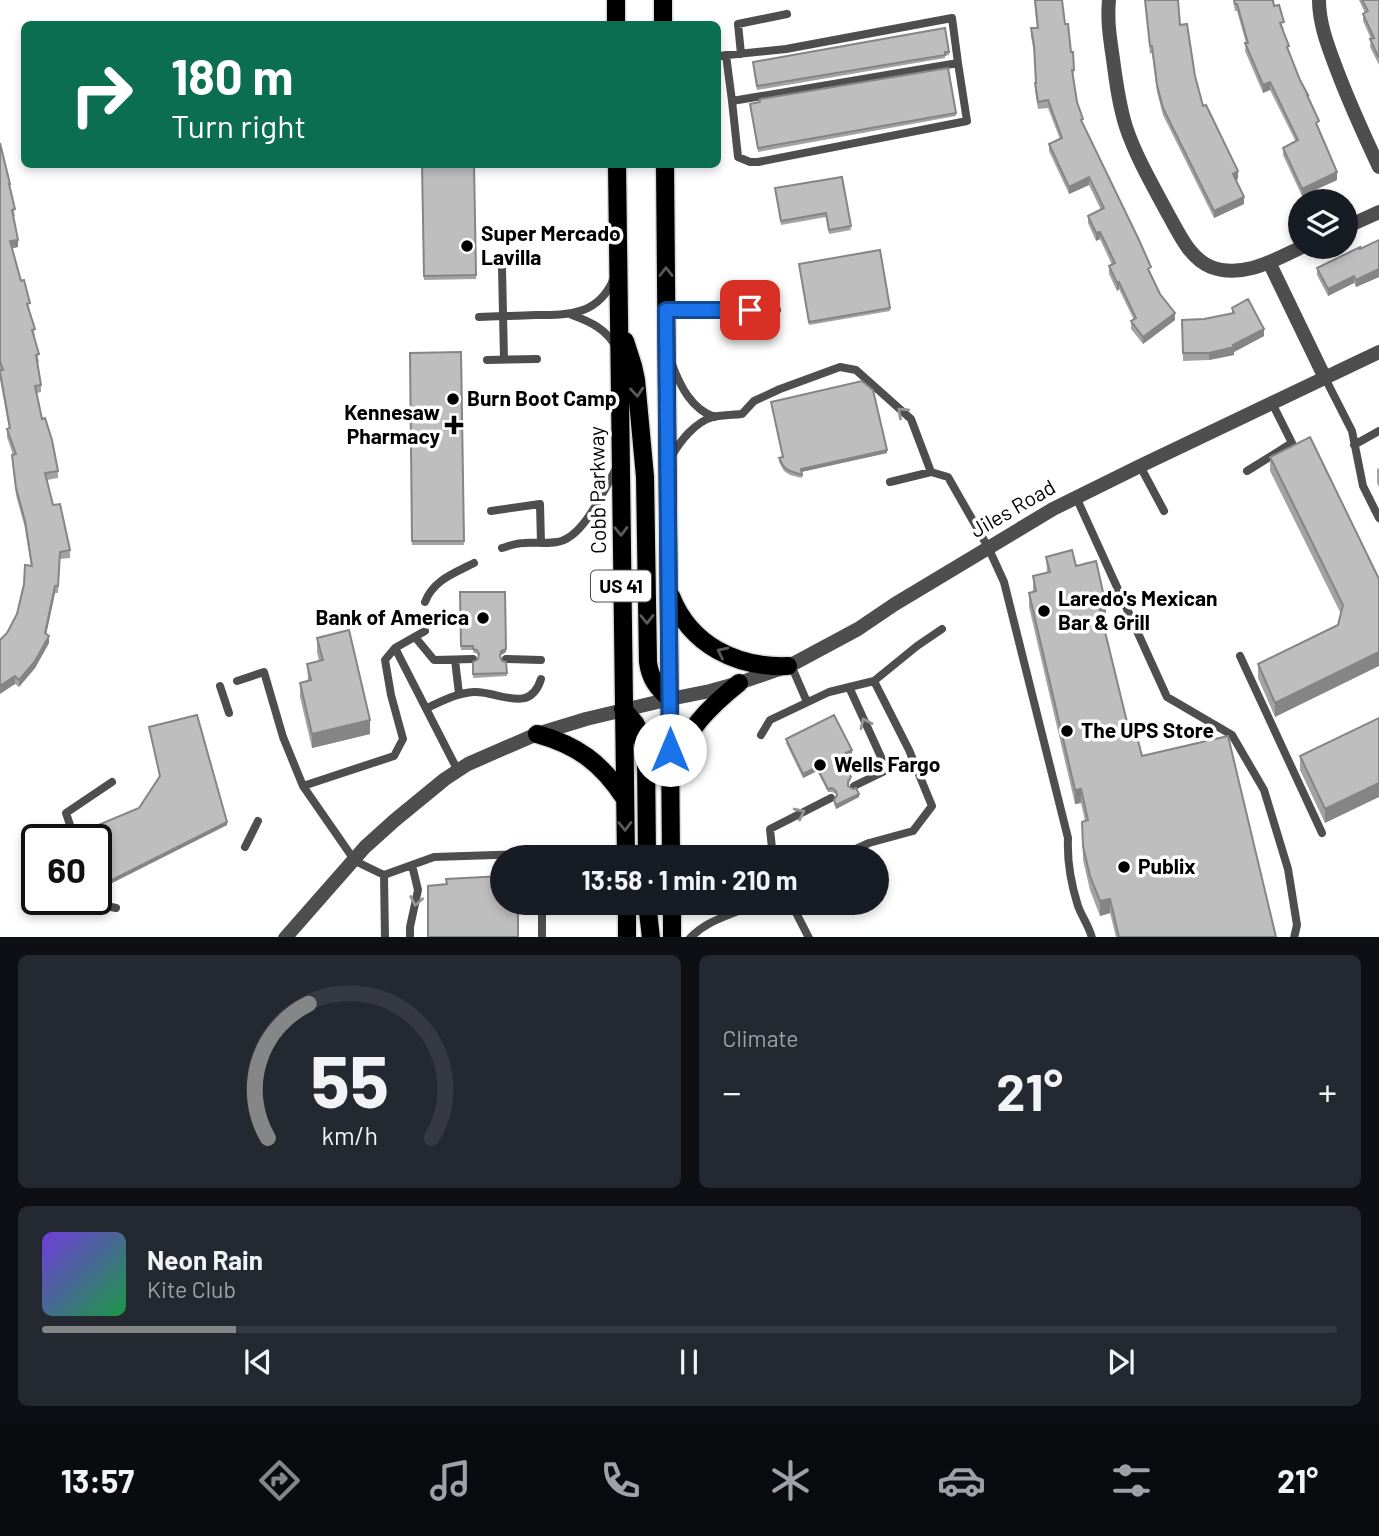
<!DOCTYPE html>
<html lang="en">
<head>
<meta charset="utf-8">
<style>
	body { margin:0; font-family:Barlow,sans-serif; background:#242831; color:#f1f3f6; height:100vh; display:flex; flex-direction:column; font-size:26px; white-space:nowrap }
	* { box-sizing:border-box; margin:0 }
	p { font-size:23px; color:#9ea1a6 }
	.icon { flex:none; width:38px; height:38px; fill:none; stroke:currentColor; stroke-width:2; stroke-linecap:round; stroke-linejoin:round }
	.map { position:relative; height:937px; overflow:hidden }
	.details { display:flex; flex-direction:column; gap:18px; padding:18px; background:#0d0f14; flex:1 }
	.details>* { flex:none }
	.hud { position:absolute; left:21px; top:21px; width:700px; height:147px; border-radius:10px; box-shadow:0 4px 10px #0003; background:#0b6e4f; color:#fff; overflow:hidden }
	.controls { position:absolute; left:1288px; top:189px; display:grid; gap:14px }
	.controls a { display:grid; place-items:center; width:70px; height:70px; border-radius:50%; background:#171b24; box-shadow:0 4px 10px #0003; font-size:35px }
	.speed { position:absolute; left:21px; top:824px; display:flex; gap:14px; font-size:35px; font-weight:700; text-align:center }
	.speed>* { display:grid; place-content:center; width:91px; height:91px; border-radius:50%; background:#171b24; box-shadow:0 4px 10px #0003; line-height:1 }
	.speed .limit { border:4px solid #111; border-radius:10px; background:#fff; color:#111 }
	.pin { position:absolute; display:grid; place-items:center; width:60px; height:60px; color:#fff; margin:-30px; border-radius:14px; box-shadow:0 4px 10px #0006 }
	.me { position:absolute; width:77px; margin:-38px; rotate:0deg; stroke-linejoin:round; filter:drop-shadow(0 0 5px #0008) }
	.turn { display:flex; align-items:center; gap:24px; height:147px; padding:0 35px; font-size:32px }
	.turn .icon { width:91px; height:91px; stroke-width:2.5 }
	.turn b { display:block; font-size:49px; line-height:60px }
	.big { font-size:52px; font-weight:700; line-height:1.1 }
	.details .tile { flex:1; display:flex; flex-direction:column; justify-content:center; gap:10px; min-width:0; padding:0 24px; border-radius:10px; background:#242831 }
	.details .dial { align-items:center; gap:0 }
	.dial svg { height:182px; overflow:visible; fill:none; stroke:#363941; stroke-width:7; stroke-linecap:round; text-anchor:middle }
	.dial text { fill:#f1f3f6; stroke:none }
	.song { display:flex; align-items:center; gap:21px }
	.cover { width:84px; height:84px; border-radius:10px; background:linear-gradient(135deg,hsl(260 70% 55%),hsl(140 70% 35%)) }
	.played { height:7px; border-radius:4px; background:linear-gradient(90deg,#858687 15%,#363941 15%) }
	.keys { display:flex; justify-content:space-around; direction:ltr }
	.heat { display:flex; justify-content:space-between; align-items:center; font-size:38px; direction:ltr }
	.details .tiles { flex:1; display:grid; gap:18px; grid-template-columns:1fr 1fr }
	.tile:last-child { grid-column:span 2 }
	.trip { position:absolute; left:490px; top:845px; width:399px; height:70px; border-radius:35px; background:#171b24; box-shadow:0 4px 10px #0003; font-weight:700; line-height:70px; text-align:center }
	.tabs { display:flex; height:112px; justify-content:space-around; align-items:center; background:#090b0e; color:#9ea1a6 }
	.tabs .icon { width:49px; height:49px }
	.tabs .on { color:#858687 }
	.tabs b { font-size:32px; color:#f1f3f6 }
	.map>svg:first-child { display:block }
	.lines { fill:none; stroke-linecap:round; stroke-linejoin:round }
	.primary-casing { stroke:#dbdbdb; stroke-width:21 }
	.service { stroke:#4e4e4e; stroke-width:8 }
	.minor { stroke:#4e4e4e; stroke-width:14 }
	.tertiary { stroke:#4e4e4e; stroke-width:14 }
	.primary { stroke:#000; stroke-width:18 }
	.wall { fill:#a3a3a3 }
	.shaded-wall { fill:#858585 }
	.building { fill:#bebebe; stroke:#858585; stroke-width:2 }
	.oneway { stroke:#595959 }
	.oneway2 { stroke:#959595 }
	.route-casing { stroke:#114b97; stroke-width:18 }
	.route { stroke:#1a73e8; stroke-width:12 }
	.poi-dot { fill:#000; stroke:#fff; stroke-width:2.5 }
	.labels { text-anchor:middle; stroke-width:7; stroke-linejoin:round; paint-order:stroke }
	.shield { fill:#fff; stroke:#4c4c4c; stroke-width:2 }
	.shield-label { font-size:19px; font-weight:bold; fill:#000 }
	.poi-label { font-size:21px; font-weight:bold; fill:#000; stroke:#fff; text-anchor:start }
	.street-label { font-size:21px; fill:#000; stroke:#fff }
</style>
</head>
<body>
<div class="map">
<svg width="1379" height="938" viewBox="0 0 1379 938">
	<rect width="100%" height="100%" fill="#fff"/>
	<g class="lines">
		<defs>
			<path id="primary" d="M663,0V24
				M616,24V0
				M617,164L626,858
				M665,164L671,858
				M625,341L633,366L636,380L645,477L648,662C650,678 657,688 670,699
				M671,596C690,645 737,668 788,666
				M623,709L635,723L640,733L646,753L647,858
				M537,734C577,745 602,763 625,799
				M673,768C684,732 710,706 739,683
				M627,903V938
				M647,903L651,938
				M672,903V938"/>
		</defs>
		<use href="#primary" class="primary-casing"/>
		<path class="service" d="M741,54L738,24L787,14
			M718,56L786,49L952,18L958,63L732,101L726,55
			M732,101L738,157L750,162H758L967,121L958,63
			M502,268L504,359
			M666,310H777
			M572,315C591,322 606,329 616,347
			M479,317C498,316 517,316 535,315C570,315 599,315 614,278
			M487,360L537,359
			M672,364C680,386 692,410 715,417
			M1325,378L1352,431L1363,486L1379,518
			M1354,445L1379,431
			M671,457C680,441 695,422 713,417C722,415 733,415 742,414L754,401L780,389L840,367L856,370L911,419L931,472
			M1140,466L1164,511
			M1247,471L1292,443L1272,403
			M890,482L931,472L948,477L988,547L1004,582L1068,838C1067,860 1071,884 1078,906C1082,917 1089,926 1092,938
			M1076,497L1167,697L1232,735L1264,790L1288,869L1297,925L1294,938
			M491,511L540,504L541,543
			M502,548C509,546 516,543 524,543C534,542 546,544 557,542C584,538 604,489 617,467
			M425,602C433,580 455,573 474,563
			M415,637L434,660L473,659
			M395,648L458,771
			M1240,656L1322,833
			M506,659L541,660
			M455,660L459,694
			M791,665L807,702
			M237,681L264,672L283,737L303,786L355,861L384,875L385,938
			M220,686L229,713
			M849,687L887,770L854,786
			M427,708C442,701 457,693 474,692C499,691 530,715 541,679
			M761,735L770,720L829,692L874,681L917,646L942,629
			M303,786L394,756L403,739L391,695L385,660L395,648L425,631
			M75,840L66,813L112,782
			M245,847L258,821
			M773,858L770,829L831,798
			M836,858L869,843L913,831L932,806L909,750L874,681
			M384,875L434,857L526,854L536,858
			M95,900L97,904L116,908
			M706,903L722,911L731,913
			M791,903L809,938
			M410,938V927L418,890L412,865
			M542,938V903
			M690,938C711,917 731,917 754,903"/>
		<path class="minor" d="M1109,0C1107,20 1110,39 1113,59C1116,82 1119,105 1126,127C1136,157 1153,186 1168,214C1179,233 1189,258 1211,267C1243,279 1274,260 1302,247
			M1319,0C1319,22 1327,44 1335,65C1348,100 1363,133 1379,167
			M1346,227L1379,212
			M1269,262L1325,378"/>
		<path class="tertiary" d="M285,938L365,847L395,820L445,779L468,764L537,734L586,719L670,699L710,691L739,683L791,665L858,629L895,604L1053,509L1140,466L1379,352"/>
		<use href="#primary" class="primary"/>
	</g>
	<path class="wall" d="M1034,0H1062L1065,24L1074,70L1073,77L1077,102L1083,124L1160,294L1175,320L1143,344L1131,329V321L1134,320L1119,289L1117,291L1109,274V266L1112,265L1100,239L1096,241L1088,223V216L1101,210L1089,185L1069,194L1049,151V144L1060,139L1048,108L1038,109L1035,90V83H1036L1034,53L1031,36V28H1037Z
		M1145,0L1180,25L1203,106L1238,179L1236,180L1244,204L1214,218L1163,115L1157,92L1152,53L1150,54Z
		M1233,0H1273L1274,6L1284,29H1282L1289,52L1308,98L1337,180L1302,196L1283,155V148L1296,142L1270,90L1263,93L1245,51L1246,43L1237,11H1235Z
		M1359,0H1379V65L1370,47L1371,39L1363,21V14L1365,13Z
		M949,52V55L945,56V58L757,90L753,66V62Z
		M750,104L956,113V116L758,152Z
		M0,143L10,184V190L15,216H13L18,247L12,248L21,281L30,310H29L35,336L34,337L39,362H37L41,385V392L37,393L42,419L58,471V478L47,480L53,505L70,550V558L60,559L58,593H55L46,634L49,643L35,668L19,687L15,684L7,633L17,614L31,566L25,528L16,495L12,462V455H13L7,437V429H9L0,379Z
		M422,164H474L476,279L424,280Z
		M842,177L851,230L829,234L826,217L781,225L775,188Z
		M1379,240V277L1356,287L1354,283L1328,296L1317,275V268Z
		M799,264L890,308V311L809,325Z
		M1232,308L1264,336L1234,352V355L1209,360L1183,361L1182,320L1204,319L1232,313Z
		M461,352L464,545H412L410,353Z
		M771,402L887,453L801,472L802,478L790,475L784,471L779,462V458L783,457Z
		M1270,457L1379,579L1275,717L1258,678V664L1338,625L1341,614L1270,471Z
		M1379,468V487L1377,483V469Z
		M1046,557L1076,566L1106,619L1102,620L1127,722L1142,756L1276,937H1116L1110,913L1100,916L1090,890L1083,860L1082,822L1085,821L1081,803L1075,804L1029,607V593L1033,592V576L1047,573Z
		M460,592L506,652L501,655L500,657L502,661L506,662L507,676L473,678V662L478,659L479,657L477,654L473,652V650H461Z
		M317,638L370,734L312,748L300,697V683L308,681L307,664L319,661L317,652Z
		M1379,718L1325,823L1300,770V756Z
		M149,727L227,825L106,886L96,864V840H86L84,831L139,808L160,777Z
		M786,739L852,754L842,759L851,780L848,784V786L859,797L836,809L834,804V800L837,796L836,794L832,792H828L817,771L803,778L786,743Z"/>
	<path class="shaded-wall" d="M1270,82V90L1263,93V85Z
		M1238,171V179L1233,181V174Z
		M1337,172V180L1302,196V189Z
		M1089,177V185L1069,194V187Z
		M1244,197V204L1214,218V211Z
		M1100,232V239L1096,241V233Z
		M18,240V247L10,249V241Z
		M1379,269V277L1356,287V280Z
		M1354,276V283L1328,296V289Z
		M1119,282V289L1117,291V283Z
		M1175,313V320L1143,344V337Z
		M1264,329V336L1234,352V355L1209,360V353L1233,345Z
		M887,450V453L801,472V469Z
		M55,586V593L45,640V633Z
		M1106,605V619L1099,621V607Z
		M49,636V643L35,668L19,687V680Z
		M506,649V652L501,655L500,659L501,651Z
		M1379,652V666L1275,717V703Z
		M15,676V684L0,694V686Z
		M370,720V734L312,748V734Z
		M852,750V754L840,759V756Z
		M817,767V771L803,778V774Z
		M1379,783V797L1325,823V809Z
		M1081,789V803L1075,804V790Z
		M859,794V797L836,809V805Z
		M227,822V825L106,886V883Z
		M1110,899V913L1100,916V901Z"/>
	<path class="building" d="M1035,0H1062L1065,24H1068L1071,52H1073L1074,70H1072L1077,102L1083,119L1081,120L1139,240L1151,267L1148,269L1160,294L1175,313L1143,337L1131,321L1136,318L1119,282L1117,283L1109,266L1115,263L1100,232L1096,233L1088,216L1104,208L1089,177L1069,187L1049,144L1062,138L1048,100L1038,102L1035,83H1036L1034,45L1031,28H1038Z
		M1145,0H1178L1180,25L1187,24L1195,76L1203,106L1206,105L1238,171L1233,174L1244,197L1214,211L1163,108L1157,85L1152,46H1150Z
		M1234,0H1273L1274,6L1279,5L1284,22L1280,23L1289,46L1287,47L1300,80L1308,95H1307L1319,121L1316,123L1337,172L1302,189L1283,148L1298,140L1270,82L1263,85L1245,43H1248L1237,4H1235Z
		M1362,0H1379V58L1370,39L1374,38L1363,14L1368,11Z
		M945,28L949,52H945V55L757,86L753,62Z
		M948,68L956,113L758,148L750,104L760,102V99Z
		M0,143L10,184H9L15,209L12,210L18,240L10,241L21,281L24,280L30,303L27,304L35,329L32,330L39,354L36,355L41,385L35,386L42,419L45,418L52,440L58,471L45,473L53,505L60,504L70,550L60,552L58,586H55L45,633L49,636L35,661L19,680L15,676L0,686V640L7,633L17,614L24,584L25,565L32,566L25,521L16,488L12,455L16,454L7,429L10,428L0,372V370H3L0,361Z
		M422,164H474L476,275L424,276Z
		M842,177L851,226L829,230L826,213L781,221L775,188Z
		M1379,240V269L1356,280L1354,276L1328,289L1317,268L1360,247V249Z
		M880,250L890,308L809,322L799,264Z
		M1248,299L1264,329L1233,345L1234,347L1209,353H1183L1182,320L1204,319L1234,313L1232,308Z
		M461,352L464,541H412L410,353Z
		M862,381L873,390L887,450L801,469L802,475L790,471L784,467L779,458L783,457L771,402Z
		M1310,437L1379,579V652L1275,703L1258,664L1338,625L1343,605L1270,457Z
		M1072,550L1076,566L1096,561L1106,605L1099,607L1127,722L1133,721L1142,756L1228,736L1276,937H1119L1110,899L1100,901L1090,876L1083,846L1082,822L1088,820L1081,789L1075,790L1029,593L1036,591L1033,576L1050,572L1046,557Z
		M460,592H505L506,649L501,651L500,656L502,661L506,662L507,673L473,674V662L478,659L479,654L477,650L473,649V646H461Z
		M349,630L370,720L312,734L300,683L311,680L307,664L323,660L317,638Z
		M197,715L227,822L106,883L96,860V840H88L84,831L139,808L160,776L149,727Z
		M834,715L852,750L840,756L851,777L848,781V786L853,789L856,788L859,794L836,805L834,800L837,795L836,791L832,788L828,789L817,767L803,774L786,739Z
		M1379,718V783L1325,809L1300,756Z
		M502,876V903H518V937H428V886L447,884L446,879Z"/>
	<defs><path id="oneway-chevron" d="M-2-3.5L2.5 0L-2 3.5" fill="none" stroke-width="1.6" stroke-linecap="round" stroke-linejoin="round" transform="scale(1.75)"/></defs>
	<g class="oneway">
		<use href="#oneway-chevron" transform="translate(666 272) rotate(-90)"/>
		<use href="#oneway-chevron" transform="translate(637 392) rotate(85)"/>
		<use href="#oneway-chevron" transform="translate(621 531) rotate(89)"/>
		<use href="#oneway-chevron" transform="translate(647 619) rotate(89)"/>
		<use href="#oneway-chevron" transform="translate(722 652) rotate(-154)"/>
		<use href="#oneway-chevron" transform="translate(625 826) rotate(89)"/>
	</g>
	<g class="oneway2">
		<use href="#oneway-chevron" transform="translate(902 412) rotate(-138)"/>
		<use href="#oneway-chevron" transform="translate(865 723) rotate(-115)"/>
		<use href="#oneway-chevron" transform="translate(800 813) rotate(-26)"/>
		<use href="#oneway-chevron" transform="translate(416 901) rotate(101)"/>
	</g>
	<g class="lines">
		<defs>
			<path id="route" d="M670,750L666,310H750"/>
		</defs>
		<use href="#route" class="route-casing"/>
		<use href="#route" class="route"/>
	</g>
	<g class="poi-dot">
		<circle cx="467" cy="246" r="7"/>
		<circle cx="453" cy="399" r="7"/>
		<path d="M450.5 414.5h7v7h7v7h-7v7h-7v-7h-7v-7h7z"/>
		<circle cx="1044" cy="611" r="7"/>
		<circle cx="483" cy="618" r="7"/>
		<circle cx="1067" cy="731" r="7"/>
		<circle cx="820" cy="765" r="7"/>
		<circle cx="1124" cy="867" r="7"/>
	</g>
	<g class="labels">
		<rect class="shield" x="591" y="570.5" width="60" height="31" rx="5"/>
		<g class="shield-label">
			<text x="621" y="593">US 41</text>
		</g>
		<g class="poi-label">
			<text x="481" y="241">Super Mercado<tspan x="481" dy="24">Lavilla</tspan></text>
			<text x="467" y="406">Burn Boot Camp</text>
			<text x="440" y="420" text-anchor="end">Kennesaw<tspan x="440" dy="24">Pharmacy</tspan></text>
			<text x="1058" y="606">Laredo's Mexican<tspan x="1058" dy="24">Bar &amp; Grill</tspan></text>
			<text x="469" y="625" text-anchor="end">Bank of America</text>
			<text x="1081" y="738">The UPS Store</text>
			<text x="834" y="772">Wells Fargo</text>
			<text x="1138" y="874">Publix</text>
		</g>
		<g class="street-label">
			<text transform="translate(598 490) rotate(-91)" y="7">Cobb Parkway</text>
			<text transform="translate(1013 509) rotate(-30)" y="7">Jiles Road</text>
		</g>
	</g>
</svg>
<div class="controls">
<a><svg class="icon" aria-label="layers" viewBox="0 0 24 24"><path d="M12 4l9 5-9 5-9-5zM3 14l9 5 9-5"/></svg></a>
</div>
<div class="speed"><div class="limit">60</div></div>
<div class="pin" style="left:750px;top:310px;background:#d93025"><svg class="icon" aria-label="arrive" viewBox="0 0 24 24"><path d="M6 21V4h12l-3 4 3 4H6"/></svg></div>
<svg class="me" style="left:670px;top:750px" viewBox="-20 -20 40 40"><circle r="19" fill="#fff"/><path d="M0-13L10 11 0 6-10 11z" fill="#1a73e8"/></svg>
<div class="trip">13:58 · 1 min · 210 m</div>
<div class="hud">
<div class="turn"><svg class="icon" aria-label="right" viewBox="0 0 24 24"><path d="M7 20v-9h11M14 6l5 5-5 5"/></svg><div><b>180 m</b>Turn right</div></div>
</div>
</div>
<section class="details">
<div class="tiles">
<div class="tile dial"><svg viewBox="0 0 100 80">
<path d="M14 69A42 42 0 1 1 86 69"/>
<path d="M14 69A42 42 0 0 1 32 10" stroke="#858687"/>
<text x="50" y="56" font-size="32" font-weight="700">55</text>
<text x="50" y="72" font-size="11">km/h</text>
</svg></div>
<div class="tile"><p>Climate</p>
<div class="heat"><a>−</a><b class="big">21°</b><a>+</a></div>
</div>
<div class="tile">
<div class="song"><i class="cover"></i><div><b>Neon Rain</b><p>Kite Club</p></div></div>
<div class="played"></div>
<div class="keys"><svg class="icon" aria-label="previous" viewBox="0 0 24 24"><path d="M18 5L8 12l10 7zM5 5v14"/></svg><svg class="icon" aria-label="pause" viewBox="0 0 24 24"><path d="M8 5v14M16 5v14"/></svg><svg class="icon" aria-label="next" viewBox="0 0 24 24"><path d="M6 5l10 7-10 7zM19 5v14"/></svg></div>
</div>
</div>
</section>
<nav class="tabs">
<b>13:57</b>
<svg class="icon on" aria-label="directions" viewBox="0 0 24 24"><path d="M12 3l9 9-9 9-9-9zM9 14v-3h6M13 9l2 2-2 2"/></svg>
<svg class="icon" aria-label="music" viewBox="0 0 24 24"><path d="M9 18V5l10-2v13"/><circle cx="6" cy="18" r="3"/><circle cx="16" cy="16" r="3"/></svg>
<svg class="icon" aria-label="phone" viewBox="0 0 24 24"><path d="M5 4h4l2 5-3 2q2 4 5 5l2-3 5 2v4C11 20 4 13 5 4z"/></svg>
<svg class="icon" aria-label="climate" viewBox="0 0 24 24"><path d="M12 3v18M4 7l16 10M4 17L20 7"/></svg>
<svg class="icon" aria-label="car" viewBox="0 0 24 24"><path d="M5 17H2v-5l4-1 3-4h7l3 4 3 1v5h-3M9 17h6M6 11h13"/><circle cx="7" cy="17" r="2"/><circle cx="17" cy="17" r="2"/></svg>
<svg class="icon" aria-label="filters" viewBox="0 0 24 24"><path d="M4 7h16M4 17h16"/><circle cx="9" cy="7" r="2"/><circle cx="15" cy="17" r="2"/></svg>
<b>21°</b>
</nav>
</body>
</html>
